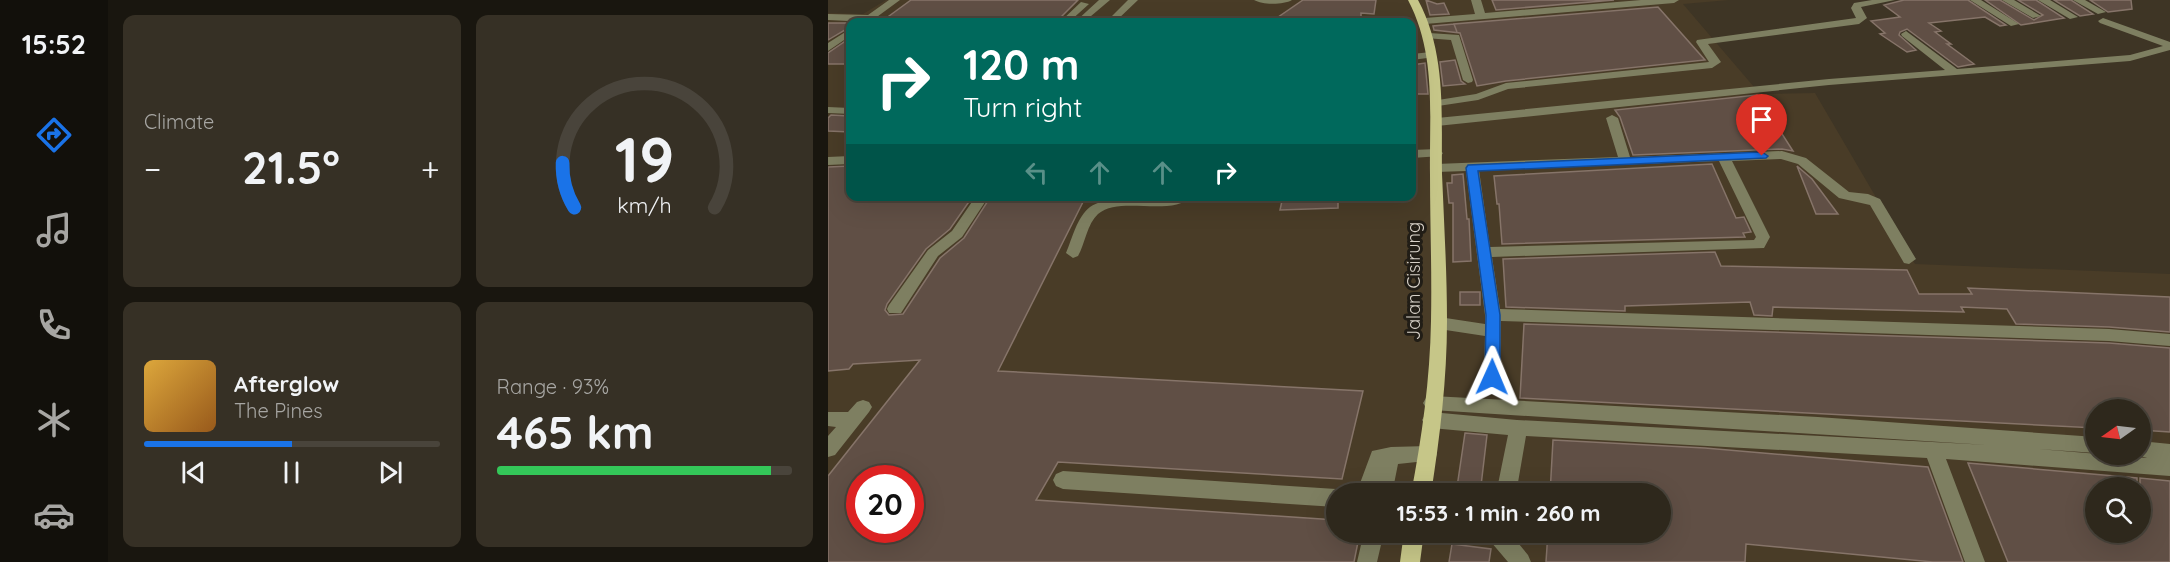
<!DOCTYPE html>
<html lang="en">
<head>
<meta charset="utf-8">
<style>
	body { margin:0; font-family:Quicksand,sans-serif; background:#363025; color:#f1f3f6; height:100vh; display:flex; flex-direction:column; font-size:22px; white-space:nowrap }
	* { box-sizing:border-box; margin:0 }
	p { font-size:20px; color:#a7a6a3 }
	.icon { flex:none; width:33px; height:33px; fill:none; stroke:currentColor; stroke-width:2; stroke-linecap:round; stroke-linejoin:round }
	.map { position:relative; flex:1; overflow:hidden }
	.drawer { display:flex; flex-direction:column; gap:15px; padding:15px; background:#19160f; width:720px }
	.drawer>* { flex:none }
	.banner { position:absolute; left:18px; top:18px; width:570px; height:183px; border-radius:12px; box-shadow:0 6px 24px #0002,0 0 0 2px #49443b; background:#00695c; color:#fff; overflow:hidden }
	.needle { width:39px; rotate:256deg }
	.buttons { position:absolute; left:1257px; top:399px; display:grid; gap:12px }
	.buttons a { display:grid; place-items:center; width:66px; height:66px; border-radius:50%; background:#2e281c; box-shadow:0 6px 24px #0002,0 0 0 2px #49443b; font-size:30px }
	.speed { position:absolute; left:18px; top:465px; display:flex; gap:12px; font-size:30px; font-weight:700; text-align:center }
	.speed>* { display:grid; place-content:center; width:78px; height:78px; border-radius:50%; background:#2e281c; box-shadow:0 6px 24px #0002,0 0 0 2px #49443b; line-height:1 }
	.speed .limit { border:9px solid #d22; background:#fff; color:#111 }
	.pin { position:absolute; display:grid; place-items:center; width:51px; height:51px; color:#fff; margin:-62px -26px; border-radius:50% 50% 50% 0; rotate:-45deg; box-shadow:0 0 6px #0007 }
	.pin .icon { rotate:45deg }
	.me { position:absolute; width:66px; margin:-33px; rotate:1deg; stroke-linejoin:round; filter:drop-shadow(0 0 4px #0008) }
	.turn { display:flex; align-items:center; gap:21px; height:126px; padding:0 18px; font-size:27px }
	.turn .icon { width:78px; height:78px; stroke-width:2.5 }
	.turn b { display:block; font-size:42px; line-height:51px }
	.lanes { display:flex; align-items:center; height:57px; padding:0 18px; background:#0003; justify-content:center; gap:30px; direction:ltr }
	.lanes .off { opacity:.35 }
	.big { font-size:45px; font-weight:700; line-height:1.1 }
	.drawer .widget { flex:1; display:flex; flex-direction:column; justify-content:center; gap:9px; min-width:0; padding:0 21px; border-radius:12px; background:#363025 }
	.drawer .dial { align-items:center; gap:0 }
	.dial svg { height:156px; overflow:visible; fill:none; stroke:#49443b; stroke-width:7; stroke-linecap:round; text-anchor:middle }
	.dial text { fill:#f1f3f6; stroke:none }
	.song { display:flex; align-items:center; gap:18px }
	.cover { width:72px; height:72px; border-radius:9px; background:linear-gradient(135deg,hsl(40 70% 55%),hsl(30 70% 35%)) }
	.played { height:6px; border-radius:3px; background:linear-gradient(90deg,#1a73e8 50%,#49443b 50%) }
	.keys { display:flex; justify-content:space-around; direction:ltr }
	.heat { display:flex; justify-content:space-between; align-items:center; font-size:33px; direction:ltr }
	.charge { height:9px; border-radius:4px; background:linear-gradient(90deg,#34c759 93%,#49443b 0) }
	.drawer .tiles { flex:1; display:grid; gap:15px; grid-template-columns:repeat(2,1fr) }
	.trip { position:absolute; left:498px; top:483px; width:345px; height:60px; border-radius:30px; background:#2e281c; box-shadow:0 6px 24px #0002,0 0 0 2px #49443b; font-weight:700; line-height:60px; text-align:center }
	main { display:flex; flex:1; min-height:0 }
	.tab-bar { display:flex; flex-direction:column; width:108px; justify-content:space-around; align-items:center; background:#12100b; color:#a7a6a3 }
	.tab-bar .icon { width:42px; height:42px }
	.tab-bar .on { color:#1a73e8 }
	.tab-bar b { font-size:27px; color:#f1f3f6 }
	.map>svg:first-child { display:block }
	.built { fill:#493c27; fill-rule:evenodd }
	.building { fill:#604f45; stroke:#867469; stroke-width:1.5; fill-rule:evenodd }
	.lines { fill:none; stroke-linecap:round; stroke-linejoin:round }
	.minor { fill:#7e7f61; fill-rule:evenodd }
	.major { fill:#c6c688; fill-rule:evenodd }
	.route { fill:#1a73e8; stroke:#114b97; stroke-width:1.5 }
	.labels { text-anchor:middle; stroke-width:6; stroke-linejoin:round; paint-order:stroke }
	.street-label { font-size:18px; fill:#d8d2c9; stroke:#211d16 }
</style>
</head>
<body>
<main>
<nav class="tab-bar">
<b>15:52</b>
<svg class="icon on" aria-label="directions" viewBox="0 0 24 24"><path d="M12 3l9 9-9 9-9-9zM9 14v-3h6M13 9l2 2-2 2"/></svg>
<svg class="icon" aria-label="music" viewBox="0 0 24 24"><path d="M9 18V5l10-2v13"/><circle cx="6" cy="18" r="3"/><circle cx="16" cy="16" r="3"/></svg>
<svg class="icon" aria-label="phone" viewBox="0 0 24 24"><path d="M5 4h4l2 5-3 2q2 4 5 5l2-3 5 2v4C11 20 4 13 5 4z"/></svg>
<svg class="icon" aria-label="climate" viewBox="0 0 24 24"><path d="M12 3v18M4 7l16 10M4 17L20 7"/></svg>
<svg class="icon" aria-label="car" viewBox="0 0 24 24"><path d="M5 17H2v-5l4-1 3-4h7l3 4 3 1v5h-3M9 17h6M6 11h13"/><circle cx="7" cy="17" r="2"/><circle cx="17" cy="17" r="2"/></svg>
</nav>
<section class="drawer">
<div class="tiles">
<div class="widget"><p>Climate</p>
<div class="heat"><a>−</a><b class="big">21.5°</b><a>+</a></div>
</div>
<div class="widget dial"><svg viewBox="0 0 100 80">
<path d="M14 69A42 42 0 1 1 86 69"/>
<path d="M14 69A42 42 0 0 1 8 46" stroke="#1a73e8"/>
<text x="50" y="56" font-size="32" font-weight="700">19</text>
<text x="50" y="72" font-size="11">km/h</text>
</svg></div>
<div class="widget">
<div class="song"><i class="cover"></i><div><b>Afterglow</b><p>The Pines</p></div></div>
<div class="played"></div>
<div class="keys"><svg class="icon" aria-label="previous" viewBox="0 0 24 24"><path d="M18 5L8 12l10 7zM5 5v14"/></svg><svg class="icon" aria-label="pause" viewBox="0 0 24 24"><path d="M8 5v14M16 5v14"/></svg><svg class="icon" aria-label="next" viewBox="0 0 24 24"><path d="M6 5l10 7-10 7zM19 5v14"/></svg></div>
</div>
<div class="widget"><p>Range · 93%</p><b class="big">465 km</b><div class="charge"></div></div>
</div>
</section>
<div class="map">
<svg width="1342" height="562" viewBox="0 0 1342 562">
	<rect width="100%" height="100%" fill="#3e3525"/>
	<path class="built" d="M58,0H901L855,4L932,94L987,93L1087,264L1342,274V562H0V13L35,14ZM22,22H584V196H22ZM1268,410H1312V454H1268ZM32,478H82V530H32ZM1268,488H1312V532H1268ZM508,494H832V532H508Z"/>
	<path class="building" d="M83,0H250L229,21L57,19Z
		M475,0H548L546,14L533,13V22H443Z
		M598,0L609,4L616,3L621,14L602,15Z
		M664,0H786L668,10Z
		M1076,0H1140L1178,25L1172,26L1157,17L1101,23L1113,31L1107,32L1123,44H1119L1146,64L1130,67L1079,29L1072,32L1071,35L1088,50L1079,52L1052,34L1057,33L1043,21L1072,17L1056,5Z
		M1157,0H1172L1206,20L1215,15L1190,0H1208L1236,18L1193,25Z
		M1226,0H1243L1265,14L1252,16Z
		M1262,0H1303L1304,9L1280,12Z
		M830,7L877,60L678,81L649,86L632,33L606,30L605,26L626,24L629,32L626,24Z
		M0,23H22V27L0,40Z
		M22,38V64H0V53Z
		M627,60L633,81L637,84L615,86L612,62Z
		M597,63L600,94H584V65Z
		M929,95L965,151L954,149L805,155L792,117L787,110Z
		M3,115L22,116V132L0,131V118Z
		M884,164L908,218L916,217L923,232L915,233L917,237L674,244L671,204H669L666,176Z
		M22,166V196H145L122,229L98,249L59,304L57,310L61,315L75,314L112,258L136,238L163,196H258L170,371L535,391L514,479L230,462L208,500L508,520V532H532L526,562H0V476L92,360L25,364L21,369L0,371V167ZM32,478H82V530H32Z
		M969,166L984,179L1010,214H988Z
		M635,174L639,219H641L643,261L625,262V203H621L619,183H624V175Z
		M455,196H510V208L452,210Z
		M887,252L893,266L1079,270L1091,294H1144L1140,288L1342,297V332L1281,327L1188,324L1179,309L1133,307L1136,312L945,307L944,316L926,315L922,302L797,306V311L678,307L675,259Z
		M632,292H652V305H632Z
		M696,324L1281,343L1342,348V432L1312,430V410H1268V428L692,398Z
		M637,433L659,435L652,494H628Z
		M725,440L877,448L1100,467L1135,562H1105L918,544L917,562H718L720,532H832V494H722Z
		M1140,463L1309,478V488H1268V532H1312V478L1342,481V562H1180Z
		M624,544L663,549L661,562H621Z"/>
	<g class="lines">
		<path class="minor" d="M61,0H72L42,22L0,20V14L40,15Z
			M271,0H282L256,22H247Z
			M300,0H310L287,22H278Z
			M426,0H464C455,5 435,5 426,0Z
			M643,0H653L657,13L813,0H851L846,3L597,24L592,21L597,18L647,14Z
			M1044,0H1067L1033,7L1039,18L1031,24L880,44L893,62L884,68L680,89L650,100L610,106L604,103L610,100L648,94L678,83L881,62L868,42L869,40L1028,18L1023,8L1026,3Z
			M1142,0H1153L1191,24L1183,26Z
			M1174,0H1186L1213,16L1205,18Z
			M1210,0H1222L1250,17L1242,19Z
			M1245,0H1257L1278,12L1270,14Z
			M253,2L261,4L241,22H232Z
			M1275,18L1342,42V50L1302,61L1001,85L609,126L603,122L609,118L1001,79L1117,70L1074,36L1073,34L1078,31L1129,69L1302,55L1335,46L1272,23L1270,21Z
			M22,29V36L0,51V43Z
			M601,33L631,35L645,80L644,82L640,83L635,80L623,40L597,38L596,36Z
			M603,52L608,55L607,57L584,60V54Z
			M0,107L22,108V114L0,113Z
			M784,115L790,118L802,157L954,151L978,158L1021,192L1040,194L1052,199L1088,259L1081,264L1076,263L1042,205L1011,198L970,164L953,159L904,161L942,237L936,248L664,257L672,309L1281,329L1342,334V346L1281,341L673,321L672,377L670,382L664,384L658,382L656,377L657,336L611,329L605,327L603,323L605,319L611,317L657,324V315L638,171L608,172L602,168L608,164L790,157L778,118ZM891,161L928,237L926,240L662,247L651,170Z
			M609,149L615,153L613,156L584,158V150Z
			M22,156V164L0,165V157Z
			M148,196H161L134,237L110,256L73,313H61L59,309L61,305L100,250L124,231Z
			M365,196C342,218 293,195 270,214C259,224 257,244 250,256L245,258L238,253C244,239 249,217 262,207C282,193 341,196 365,196Z
			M604,396L990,417L1268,437V453L1210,449L1319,458L1305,454H1312V441L1342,444V476L1118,459L1157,562H1137L1099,458L698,436L688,494H668L680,435L603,428L597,425L594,420L597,415L603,412L689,420L1160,445L604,410L598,408L595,403L598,398Z
			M35,400L41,402L44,407L41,412L7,455L0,457V436L8,427L0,426V412H20L29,402Z
			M600,446L607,448L609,454L607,460L570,464L564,494H528L544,451L563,447Z
			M235,471L508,489L516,494H508V507L235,489L228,486L225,480L228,474Z
			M536,532H556L549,562H529Z
			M641,532H681L700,555L703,562H680L663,542L644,539Z"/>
		<path class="major" d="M580,0H590C619,54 613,115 614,174C616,223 619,272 619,321C619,379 612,436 603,494H583C594,437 602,379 603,321C604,272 602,223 602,175C601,115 609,55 580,0Z
			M576,532H596L592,562H572Z"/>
	</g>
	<path class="route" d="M934,152L940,156L938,158L650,171L672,315V377L670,381L664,383L659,381L657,377L658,315L638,168L640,165Z"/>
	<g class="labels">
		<g class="street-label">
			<text transform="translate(586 281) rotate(-90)" y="6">Jalan Cisirung</text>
		</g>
	</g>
</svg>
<div class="buttons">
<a><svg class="needle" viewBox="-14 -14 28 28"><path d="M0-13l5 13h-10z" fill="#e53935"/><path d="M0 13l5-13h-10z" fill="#a7a6a3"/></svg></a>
<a><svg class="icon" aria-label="search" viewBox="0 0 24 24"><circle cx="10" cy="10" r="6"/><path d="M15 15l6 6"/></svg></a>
</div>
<div class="speed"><div class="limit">20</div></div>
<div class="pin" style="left:934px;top:156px;background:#d93025"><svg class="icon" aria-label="arrive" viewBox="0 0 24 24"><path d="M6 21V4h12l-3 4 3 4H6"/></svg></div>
<svg class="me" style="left:664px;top:377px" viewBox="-20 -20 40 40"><path d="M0-17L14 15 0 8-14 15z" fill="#1a73e8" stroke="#fff" stroke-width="4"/></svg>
<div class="trip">15:53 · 1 min · 260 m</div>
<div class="banner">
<div class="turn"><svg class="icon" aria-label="right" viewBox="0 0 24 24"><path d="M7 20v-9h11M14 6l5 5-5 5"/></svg><div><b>120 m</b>Turn right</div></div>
<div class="lanes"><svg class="icon off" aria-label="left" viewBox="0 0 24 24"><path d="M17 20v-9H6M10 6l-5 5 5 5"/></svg><svg class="icon off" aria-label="ahead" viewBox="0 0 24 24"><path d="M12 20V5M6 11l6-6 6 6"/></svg><svg class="icon off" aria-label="ahead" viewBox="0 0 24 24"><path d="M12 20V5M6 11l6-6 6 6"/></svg><svg class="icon" aria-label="right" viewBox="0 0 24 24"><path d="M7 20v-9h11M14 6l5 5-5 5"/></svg></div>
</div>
</div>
</main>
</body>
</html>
